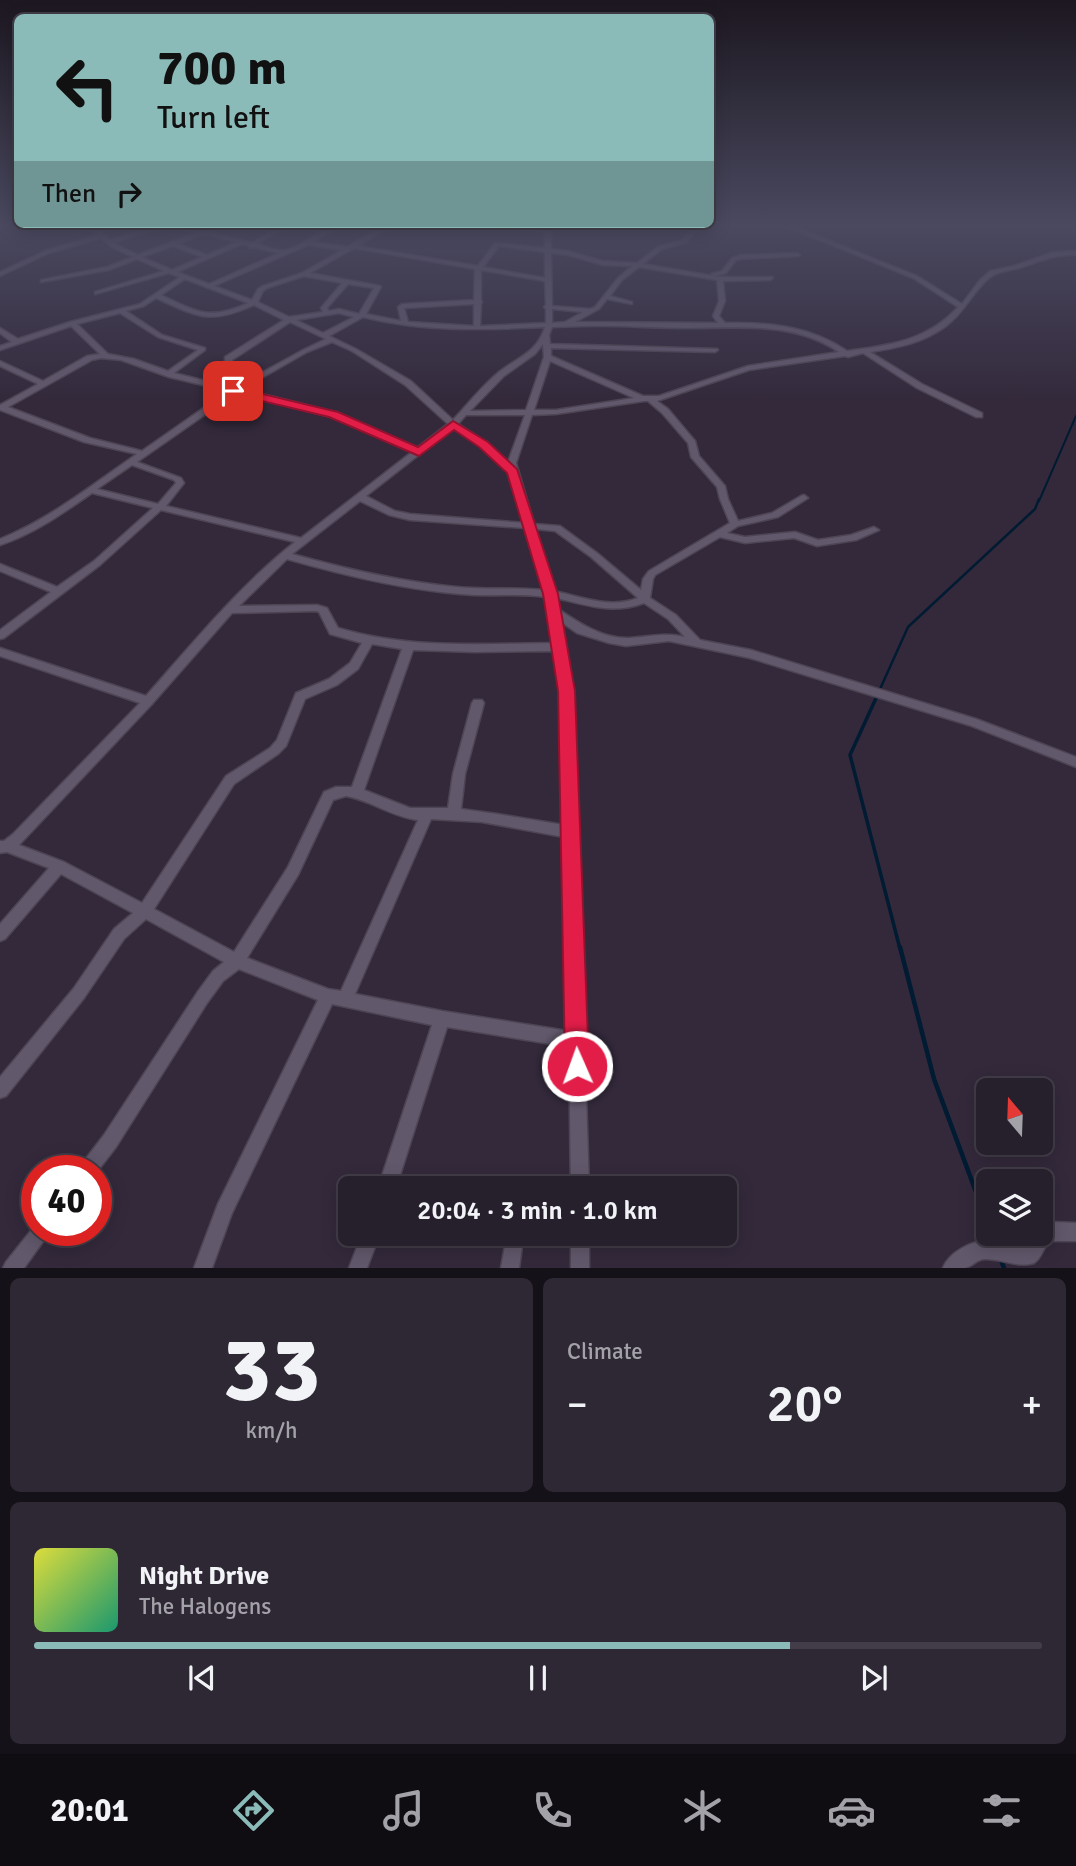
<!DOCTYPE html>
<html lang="en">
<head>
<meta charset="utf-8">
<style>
	body { margin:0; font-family:Signika,sans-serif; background:#2e2734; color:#f1f3f6; height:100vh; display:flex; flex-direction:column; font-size:26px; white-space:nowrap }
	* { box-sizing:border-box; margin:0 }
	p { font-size:23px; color:#a4a2a9 }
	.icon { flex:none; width:38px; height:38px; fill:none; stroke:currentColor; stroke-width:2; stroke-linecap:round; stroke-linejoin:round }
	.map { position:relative; height:1268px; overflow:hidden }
	.drawer { display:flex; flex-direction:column; gap:10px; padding:10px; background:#151118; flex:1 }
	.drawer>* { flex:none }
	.banner { position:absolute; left:14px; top:14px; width:700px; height:214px; border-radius:10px; box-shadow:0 4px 18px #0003,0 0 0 2px #423d48; background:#8bbbb9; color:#111; overflow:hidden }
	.needle { width:46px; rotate:341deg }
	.tools { position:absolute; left:976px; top:1078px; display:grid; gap:14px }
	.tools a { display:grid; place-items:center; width:77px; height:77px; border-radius:10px; background:#261f2c; box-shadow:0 4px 18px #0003,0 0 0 2px #423d48; font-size:35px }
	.speed { position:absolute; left:21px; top:1155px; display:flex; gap:14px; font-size:35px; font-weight:700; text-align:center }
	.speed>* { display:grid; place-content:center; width:91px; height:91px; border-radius:50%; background:#261f2c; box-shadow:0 4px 18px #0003,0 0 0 2px #423d48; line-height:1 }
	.speed .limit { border:10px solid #d22; background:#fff; color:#111 }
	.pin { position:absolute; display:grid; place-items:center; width:60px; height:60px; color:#fff; margin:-30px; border-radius:14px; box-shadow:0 4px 10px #0006 }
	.me { position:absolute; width:77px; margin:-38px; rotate:358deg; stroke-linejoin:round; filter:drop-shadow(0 0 5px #0008) }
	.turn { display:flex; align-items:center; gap:24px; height:147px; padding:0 28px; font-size:32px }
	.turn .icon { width:91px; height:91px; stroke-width:2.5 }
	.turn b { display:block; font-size:49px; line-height:60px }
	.then { display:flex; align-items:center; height:66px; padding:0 28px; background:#0003; gap:14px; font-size:26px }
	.big { font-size:52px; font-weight:600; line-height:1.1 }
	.drawer .widget { flex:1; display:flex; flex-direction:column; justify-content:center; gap:10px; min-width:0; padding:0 24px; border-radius:10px; background:#2e2734 }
	.drawer .dial { align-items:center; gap:0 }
	.dial b { font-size:91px; line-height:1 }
	.song { display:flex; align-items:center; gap:21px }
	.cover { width:84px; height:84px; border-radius:10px; background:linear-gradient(135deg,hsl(60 70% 55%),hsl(160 70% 35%)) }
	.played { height:7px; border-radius:4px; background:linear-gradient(90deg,#8bbbb9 75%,#423d48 75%) }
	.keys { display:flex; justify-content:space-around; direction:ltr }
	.heat { display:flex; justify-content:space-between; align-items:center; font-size:38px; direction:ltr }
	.drawer .tiles { flex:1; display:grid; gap:10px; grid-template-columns:1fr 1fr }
	.widget:last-child { grid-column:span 2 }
	.trip { position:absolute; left:338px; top:1176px; width:399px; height:70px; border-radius:10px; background:#261f2c; box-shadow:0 4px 18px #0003,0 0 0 2px #423d48; font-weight:600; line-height:70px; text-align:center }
	.dock { display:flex; height:112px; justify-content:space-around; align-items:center; background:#0f0c12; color:#a4a2a9 }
	.dock .icon { width:49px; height:49px }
	.dock .active { color:#8bbbb9 }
	.dock b { font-size:32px; color:#f1f3f6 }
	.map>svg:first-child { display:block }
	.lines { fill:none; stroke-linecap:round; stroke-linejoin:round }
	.stream-far3 { stroke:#001b32; stroke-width:2 }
	.stream-far2 { stroke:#001b32; stroke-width:2.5 }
	.stream-far1 { stroke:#001b32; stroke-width:3.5 }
	.stream { stroke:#001b32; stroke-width:4.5 }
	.minor-casing { stroke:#4d4554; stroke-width:3 }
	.minor { fill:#62586c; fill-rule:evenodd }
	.route { fill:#e11d48; stroke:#92132f; stroke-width:2 }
</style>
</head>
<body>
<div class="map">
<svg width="1076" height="1268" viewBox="0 0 1076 1268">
	<rect width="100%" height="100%" fill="#33293b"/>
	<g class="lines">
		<path class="stream-far3" d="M1039,501L1076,416"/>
		<path class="stream-far2" d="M876,698L908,627L1035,509L1039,499"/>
		<path class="stream-far1" d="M877,696L850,755L900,949"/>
		<path class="stream" d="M900,947L934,1079L989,1227
			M991,1234L995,1244
			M1001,1260L1004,1268"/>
		<defs>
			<path id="minor" d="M85,224H91L97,228L111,224H120L100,231L110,240L161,224H178L252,243L272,231L252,224H261L276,229L284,224H291L257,244C265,246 278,252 285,250C306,247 322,224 342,224L313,242L347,247L387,224H394L358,246L478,266L495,243L545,248V231L502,227L500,224L545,228V224H551V249L568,251L603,261L637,263L658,247L683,240L696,224H701L687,242L662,249L643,264L720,277H772L773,278L770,280L723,281L725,301L719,316L725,323C769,322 810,326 847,351C890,345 927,341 958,307L913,278L780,224H788L917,276L962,304L980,280L990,271L1014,266L1053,252L1076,251V255C1054,254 1039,262 1019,268C1008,271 998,271 989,278C972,293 964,313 946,326C923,343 897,348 870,352L922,384L982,413V417H976L917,388L863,353L848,357L845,356L749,370L657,401L668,409L695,441L699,456L725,486L728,499L738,521L772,513L801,496L804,495L808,498L778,517L738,526L727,533L745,537L795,532L818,540L851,535L874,527L879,530L856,540L817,546L794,538L745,543L720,537L655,575L653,579L650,598L676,615L700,640L751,650L976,719L1076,757V767L972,726L750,658L669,641L626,646L609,643L577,633L560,621L573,690L589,1188H571L569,1047L447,1027L396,1188H378L432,1025L332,1004L232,1213L212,1268H194L218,1204L318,1000L239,969L223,981L207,1003L116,1147L96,1173V1171H79L81,1165L104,1135L197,993L213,971L224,962L146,919L124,939L84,998L6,1096L0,1098V1077L74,988L114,929L133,913L61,874L5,939L0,941V924L49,868L7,852L0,853V841H4L13,834L140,703L0,656V648L146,696C193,643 239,586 295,542L161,510L100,565L4,638L0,639V630L51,592L0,571V564L57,587L94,561L153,508L92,493C63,513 34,534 0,545V539C50,519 93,484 137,454L84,442L0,410V405L38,384L0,366V361L43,381L87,356L100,354L71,326L0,350V346L12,342L0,333V328L18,339L70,322L140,304L180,277L169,273L95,294V292L164,271L137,259L109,270L41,282V280L107,267L133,257L112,247L101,238L49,253L0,276V272L45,251L98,235ZM169,225L197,232L138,255L113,243ZM203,234L237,242L207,255L178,244ZM242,244L248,245L250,248L253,247L279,253L209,284L177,272ZM308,245L342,250L302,273L263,286L258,289L252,300L214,286ZM173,246L202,257L172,270L142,257ZM499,246L545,252V278L483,267ZM354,248L475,269L474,300L402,304L398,307L401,321L366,314L381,287L380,286L310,273ZM551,253L568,255L603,265L632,266L618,278L595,307L590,309L552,306ZM639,267L717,280L719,301L713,316L718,323L575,322L599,309L607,299L632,304V302L610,296L622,280ZM481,270L545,281L546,305L544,307L546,309V323L480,326L481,304L482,302L481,300ZM304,276L342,283L321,308L323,312L289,317L258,302L263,291L267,288ZM185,279L248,303C208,321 198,312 161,295ZM348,284L374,288L359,314L339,309L329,311L327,308ZM156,298C198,317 210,325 254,305L284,320L225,357V364L229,366L233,364L232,360L290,322L326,339L303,350L234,388L174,373L205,350V348L162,335L126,311L144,306ZM474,304V326L408,322L404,308ZM552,309L583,312L565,322L552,323ZM120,313L158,337L198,350L168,371L134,359L108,354L77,324ZM339,313L354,317L323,333L296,320ZM363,317C423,332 483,330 545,327C537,353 518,357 499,372C482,386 468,404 453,420L411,381L356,349L329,336ZM583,326C618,325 652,328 687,328C740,328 793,321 839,352L748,366L659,396H643L551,356V348L715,352L718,350L717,349L550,344L549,335L552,327ZM332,342L352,351L405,385L448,424L417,448L338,413L242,389L307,352ZM543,344L544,357L526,410L470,411L504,376L535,354ZM101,358L121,360L169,377L228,391L142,451L90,438L8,407L92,360ZM550,361L634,398L556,410H534ZM236,393L332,417L412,452L301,538L166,506L184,483L181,478L137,462ZM644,401H648L662,413L688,443L691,457L717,487L720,499L730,523L649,571L643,579L641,590L597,553L560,526L534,524L516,463L532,415L556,414ZM466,415H525L508,462L486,442L458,424ZM453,428L480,446L511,473L525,523L410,514L395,511L366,496ZM132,465L174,480L176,483L158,504L97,489ZM360,501L389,515L410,520L526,528L544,590C515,587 486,590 457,587C401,582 346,569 292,554ZM536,529L555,531L591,557L638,598C610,609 582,597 554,591ZM287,559C343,575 401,589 460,594C488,597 517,593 545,597L553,643C481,644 408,649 338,628L327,608L317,605L239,606ZM556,598C587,605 613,615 644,603L668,619L685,637C663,632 650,637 629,638C603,639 579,623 558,609ZM316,611L319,612L330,634L362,643L350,663L329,679L296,693L277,740L270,748L226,776L142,903L64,862L19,845L152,704L232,613ZM372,644L402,649L352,787H336L324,792L288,867L234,952L154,909L234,784L278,754L286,746L305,699L337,685L358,669ZM413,650L475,652L555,651L561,690L564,825L497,814L461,809L465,774L484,703L482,700H474L472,703L453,774L448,808H410L364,790ZM346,796C370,800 392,817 418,820L341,991L328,989L247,958L298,875L333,800ZM431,819L482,822L564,837L568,1031L442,1011L355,994Z
				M1064,224L1076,226V230L1064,225Z
				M797,253L800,255L799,256L741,259L736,260L726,273L714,276L711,274L722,271L732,258L740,255Z
				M1054,1222L1076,1223V1241H1050C1043,1247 1042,1258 1034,1263C1017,1268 1003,1259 985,1259C977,1259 973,1266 965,1268C959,1268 950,1268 943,1268C949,1252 974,1239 990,1241C1002,1243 1012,1249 1024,1248L1032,1234H1041V1226Z
				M37,1223V1230H50L47,1236L24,1268H3L6,1262Z
				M362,1234H380L367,1268H349Z
				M507,1234H521L523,1239L519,1268H501Z
				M571,1234H589V1268H571Z"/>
		</defs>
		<use href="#minor" class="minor-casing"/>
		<use href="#minor" class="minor"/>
	</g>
	<linearGradient id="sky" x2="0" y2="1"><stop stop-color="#1c1720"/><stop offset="0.56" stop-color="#4a4960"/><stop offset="1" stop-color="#4a4960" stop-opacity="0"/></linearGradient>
	<rect width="1076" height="402" fill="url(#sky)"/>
	<path class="route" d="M233,387L338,412L418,447L453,421L488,442L517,469L558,594L575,691L589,1066L585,1075L577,1078L568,1075L565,1066L558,691L543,594L507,473L479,447L454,430L419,456L329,417L229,393L228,391Z"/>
</svg>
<div class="tools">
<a><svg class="needle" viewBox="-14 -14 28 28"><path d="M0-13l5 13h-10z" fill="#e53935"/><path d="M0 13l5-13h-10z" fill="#a4a2a9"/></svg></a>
<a><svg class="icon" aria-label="layers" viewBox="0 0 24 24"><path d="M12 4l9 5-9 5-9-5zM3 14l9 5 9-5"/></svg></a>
</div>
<div class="speed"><div class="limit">40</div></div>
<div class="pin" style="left:233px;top:391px;background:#d93025"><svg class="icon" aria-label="arrive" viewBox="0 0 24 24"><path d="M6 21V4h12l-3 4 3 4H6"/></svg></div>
<svg class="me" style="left:577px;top:1066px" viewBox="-20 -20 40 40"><circle r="17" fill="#e11d48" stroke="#fff" stroke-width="3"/><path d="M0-11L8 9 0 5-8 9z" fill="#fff"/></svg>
<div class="trip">20:04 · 3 min · 1.0 km</div>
<div class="banner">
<div class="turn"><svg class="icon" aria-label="left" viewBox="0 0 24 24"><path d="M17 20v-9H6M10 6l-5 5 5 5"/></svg><div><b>700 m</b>Turn left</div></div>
<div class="then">Then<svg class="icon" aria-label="right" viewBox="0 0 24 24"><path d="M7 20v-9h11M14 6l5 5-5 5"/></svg></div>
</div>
</div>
<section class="drawer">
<div class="tiles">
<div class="widget dial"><b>33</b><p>km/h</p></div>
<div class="widget"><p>Climate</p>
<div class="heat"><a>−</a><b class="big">20°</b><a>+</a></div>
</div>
<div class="widget">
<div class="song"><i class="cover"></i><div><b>Night Drive</b><p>The Halogens</p></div></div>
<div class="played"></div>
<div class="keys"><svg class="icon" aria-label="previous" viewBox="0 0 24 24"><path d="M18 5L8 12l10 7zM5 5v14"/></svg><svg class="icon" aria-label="pause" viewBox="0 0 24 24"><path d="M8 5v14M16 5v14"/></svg><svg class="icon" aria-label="next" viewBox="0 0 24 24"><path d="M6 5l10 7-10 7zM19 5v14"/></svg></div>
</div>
</div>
</section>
<nav class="dock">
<b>20:01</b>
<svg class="icon active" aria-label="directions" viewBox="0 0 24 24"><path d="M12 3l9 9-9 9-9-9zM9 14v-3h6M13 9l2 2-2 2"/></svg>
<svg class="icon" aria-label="music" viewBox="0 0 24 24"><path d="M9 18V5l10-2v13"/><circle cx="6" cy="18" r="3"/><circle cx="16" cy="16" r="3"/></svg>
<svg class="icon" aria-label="phone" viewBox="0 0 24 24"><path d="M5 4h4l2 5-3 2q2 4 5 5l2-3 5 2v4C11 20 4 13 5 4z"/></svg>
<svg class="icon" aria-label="climate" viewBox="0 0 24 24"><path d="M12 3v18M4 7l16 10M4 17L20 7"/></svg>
<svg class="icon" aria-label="car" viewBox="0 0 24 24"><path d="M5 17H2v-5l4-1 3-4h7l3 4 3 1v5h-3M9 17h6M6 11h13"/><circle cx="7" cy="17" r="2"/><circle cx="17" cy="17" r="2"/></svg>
<svg class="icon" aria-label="filters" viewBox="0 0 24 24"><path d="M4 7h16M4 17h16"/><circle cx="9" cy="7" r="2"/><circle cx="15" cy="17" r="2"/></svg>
</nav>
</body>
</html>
